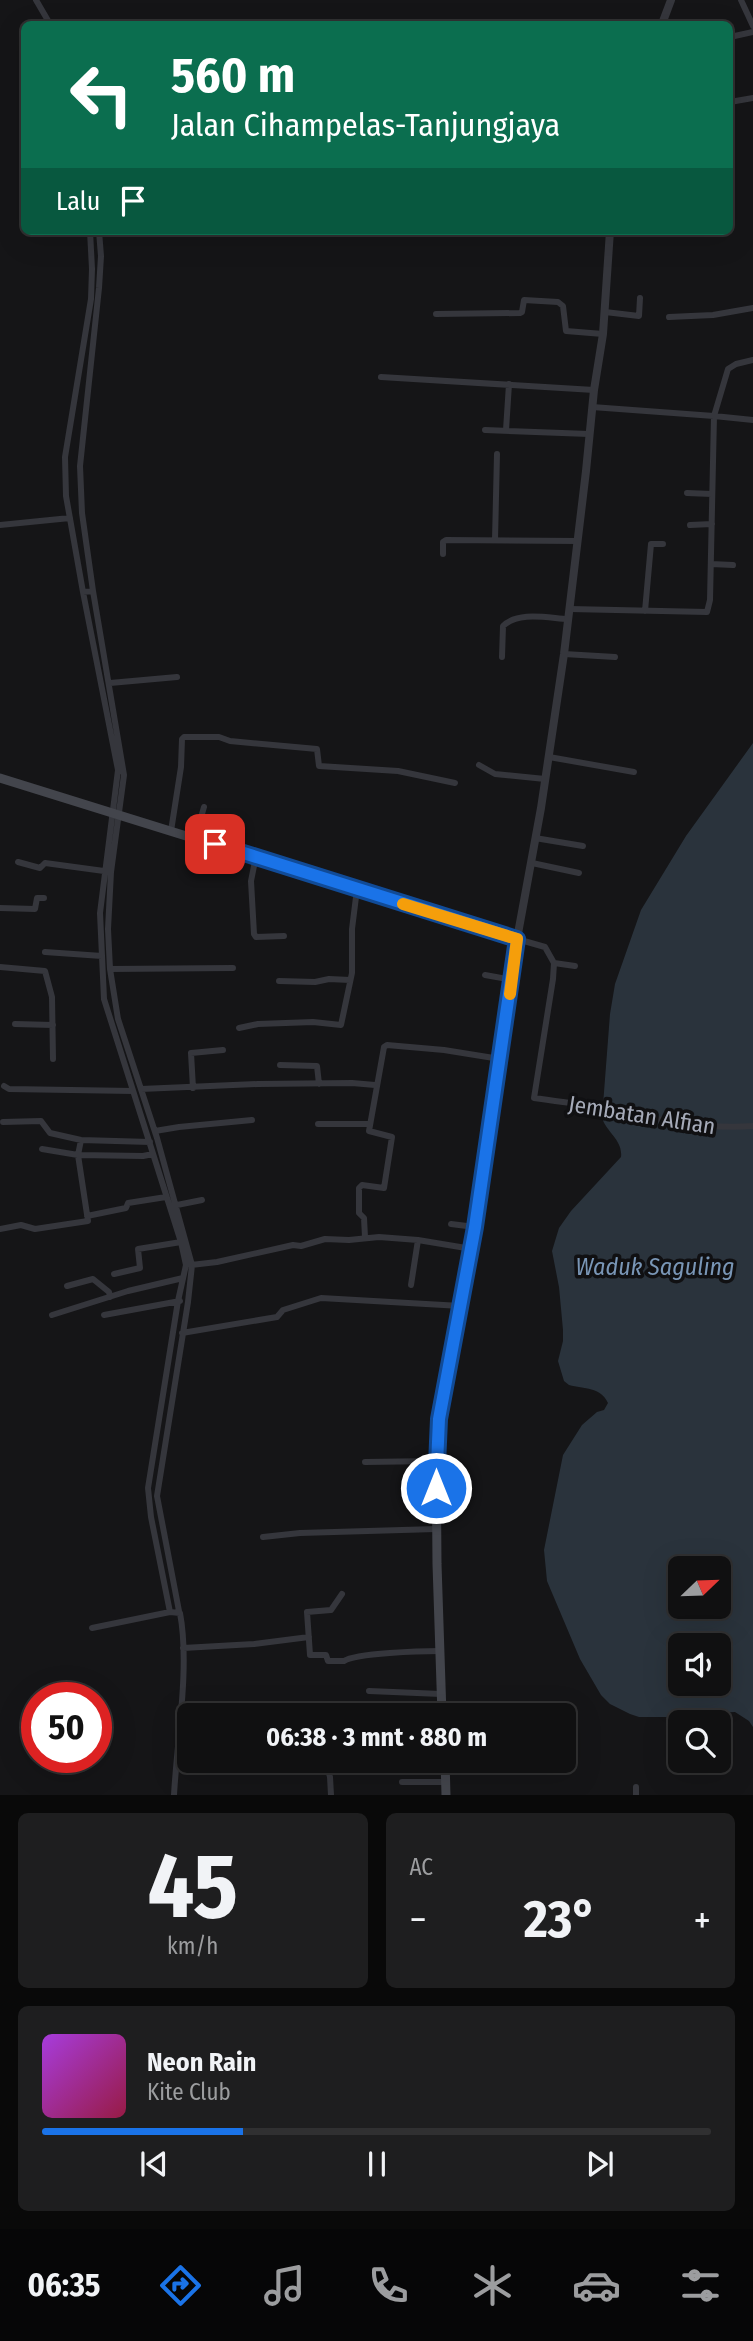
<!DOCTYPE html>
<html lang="id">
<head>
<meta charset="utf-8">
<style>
	body { margin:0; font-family:"Fira Sans Condensed",sans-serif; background:#1e1e1f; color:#f1f3f6; height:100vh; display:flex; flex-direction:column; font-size:26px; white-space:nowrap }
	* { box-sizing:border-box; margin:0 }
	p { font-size:23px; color:#9c9d9f }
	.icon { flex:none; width:38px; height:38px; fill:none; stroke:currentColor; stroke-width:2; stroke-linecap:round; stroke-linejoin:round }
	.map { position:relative; height:1795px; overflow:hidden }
	.sheet { display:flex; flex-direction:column; gap:18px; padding:18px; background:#090909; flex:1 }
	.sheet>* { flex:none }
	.guide { position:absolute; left:21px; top:21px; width:712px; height:214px; border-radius:10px; box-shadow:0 7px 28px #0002,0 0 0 2px #303031; background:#0b6e4f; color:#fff; overflow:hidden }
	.needle { width:46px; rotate:67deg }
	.fabs { position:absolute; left:668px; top:1556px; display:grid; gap:14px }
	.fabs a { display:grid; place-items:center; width:63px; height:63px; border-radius:10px; background:#101011; box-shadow:0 7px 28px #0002,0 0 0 2px #303031; font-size:35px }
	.speed { position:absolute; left:21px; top:1682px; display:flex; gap:14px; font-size:35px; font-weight:700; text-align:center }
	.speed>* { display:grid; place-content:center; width:91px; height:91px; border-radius:50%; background:#101011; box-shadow:0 7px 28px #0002,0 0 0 2px #303031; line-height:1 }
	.speed .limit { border:10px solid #d22; background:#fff; color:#111 }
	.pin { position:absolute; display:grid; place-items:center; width:60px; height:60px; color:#fff; margin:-30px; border-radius:14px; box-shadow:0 4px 10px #0006 }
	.me { position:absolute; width:77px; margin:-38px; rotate:0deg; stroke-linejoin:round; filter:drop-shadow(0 0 5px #0008) }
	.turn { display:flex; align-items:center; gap:24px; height:147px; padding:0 35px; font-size:32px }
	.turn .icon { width:91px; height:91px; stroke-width:2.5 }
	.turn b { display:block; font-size:49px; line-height:60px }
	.then { display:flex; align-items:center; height:66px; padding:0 35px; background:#0003; gap:14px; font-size:26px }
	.big { font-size:52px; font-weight:700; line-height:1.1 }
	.sheet .widget { flex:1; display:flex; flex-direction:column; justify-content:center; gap:10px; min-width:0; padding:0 24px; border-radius:10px; background:#1e1e1f }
	.sheet .dial { align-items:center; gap:0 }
	.dial b { font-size:91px; line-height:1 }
	.song { display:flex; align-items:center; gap:21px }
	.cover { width:84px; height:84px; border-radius:10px; background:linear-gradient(135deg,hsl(280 70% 55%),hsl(340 70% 35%)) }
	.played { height:7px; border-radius:4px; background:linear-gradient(90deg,#1a73e8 30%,#303031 30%) }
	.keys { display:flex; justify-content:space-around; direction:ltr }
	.heat { display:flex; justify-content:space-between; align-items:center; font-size:38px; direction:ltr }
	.sheet .tiles { flex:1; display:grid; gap:18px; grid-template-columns:1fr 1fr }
	.widget:last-child { grid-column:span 2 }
	.trip { position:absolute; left:177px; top:1703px; width:399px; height:70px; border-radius:10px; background:#101011; box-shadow:0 7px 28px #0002,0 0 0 2px #303031; font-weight:700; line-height:70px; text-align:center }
	.menu { display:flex; height:112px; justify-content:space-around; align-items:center; background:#060607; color:#9c9d9f }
	.menu .icon { width:49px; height:49px }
	.menu .selected { color:#1a73e8 }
	.menu b { font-size:32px; color:#f1f3f6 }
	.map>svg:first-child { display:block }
	.water { fill:#2a333c; fill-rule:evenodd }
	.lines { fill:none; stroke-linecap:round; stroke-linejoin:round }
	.minor { stroke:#35363c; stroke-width:6 }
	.tertiary { stroke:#35363c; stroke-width:8 }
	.secondary { stroke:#43454c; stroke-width:9 }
	.route-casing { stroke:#114b97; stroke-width:18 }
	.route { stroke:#1a73e8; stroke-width:12 }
	.slow { stroke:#f59e0b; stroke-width:12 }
	.labels { text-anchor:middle; stroke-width:7; stroke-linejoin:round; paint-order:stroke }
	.street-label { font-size:23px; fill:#a5aab8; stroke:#101012 }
	.water-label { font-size:24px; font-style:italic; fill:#7996b6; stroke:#101012 }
</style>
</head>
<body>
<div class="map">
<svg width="753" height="1795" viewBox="0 0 753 1795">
	<rect width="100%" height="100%" fill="#151517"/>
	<path class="water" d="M753,743V1727L749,1721L735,1712L692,1714L666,1717H639L630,1714L610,1704L601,1695L580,1659L547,1581L544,1550L563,1455L582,1425L597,1412L604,1410L608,1403C601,1387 584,1389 569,1385L564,1381L558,1361L563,1341V1330L559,1287L552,1251L559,1228L571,1211L621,1157C623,1140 607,1133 602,1118L610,1014L615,984L641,910L686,836ZM681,1568H719V1606H681ZM681,1645H719V1684H681Z"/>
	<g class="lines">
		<path class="minor" d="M36,0L50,24
			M741,0L753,26
			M730,37L753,32
			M730,102L753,98
			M99,231L101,256L99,288L80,466L82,513L93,591L83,592L118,770L100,913L104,999L181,1242L186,1265L178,1301L148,1488L151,1517L170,1612L180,1613C190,1666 177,1740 174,1795
			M605,312L639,316L640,298
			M436,314L520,313L522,312L524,300L558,302L563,306L566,331L603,334
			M669,317L713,315L753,308
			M381,377L594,390
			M592,407L714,416L728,369L736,364L753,360
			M485,430L589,434
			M506,430L509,384
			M687,493L712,494
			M0,525L70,518
			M690,525L712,524
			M495,540L497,454
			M443,554V542L446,540L578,541
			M711,564L733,565
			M93,591L124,775L111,872L108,929L110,969L118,1019L157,1138L192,1265L188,1302L157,1496L179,1611
			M83,592L66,496L65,457L91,299L92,269L90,231
			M570,609L707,612L710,600L714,416L753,420
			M645,611L651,544H663
			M564,654L615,657
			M502,657L503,626C518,611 548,618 568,619
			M110,683L177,677
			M549,757L634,772
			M479,765L495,774L545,779
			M171,831L181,767L182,739L184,737H219L230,741L317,749L319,766L398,771L455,783
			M195,838L204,807
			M535,838L583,846
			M256,856L251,881L254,934L256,937L284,936
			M18,862L40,868L45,863L104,871
			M532,863L579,873
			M0,908L35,909L37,898H44
			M517,939L545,947L554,963L553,979L534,1098C553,1101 573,1103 593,1106C646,1117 698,1130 753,1126
			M45,952L102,956
			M554,963L575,966
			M0,967L45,971L52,997L53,1059
			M110,969L233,968
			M485,975L513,980
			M279,981L315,982L329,979L350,980
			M15,1024L53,1025
			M239,1028L258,1024L313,1022L341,1025L352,973V929L357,889
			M280,1065L317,1066L319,1084
			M4,1086L9,1089L133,1091
			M193,1088L191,1053L223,1050
			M141,1089L258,1084L352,1083L375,1085
			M3,1122L41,1121L50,1133L81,1140L150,1142
			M318,1124H369
			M155,1131L179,1127L252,1120
			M42,1149L78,1155L81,1140
			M177,1205L202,1200
			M87,1216L126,1208L128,1203L166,1197
			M451,1224L475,1227
			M0,1229L21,1225L35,1229L88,1221L78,1155L143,1156L153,1154
			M365,1237L364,1218L359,1213V1188L362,1185L384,1188L392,1137L369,1131L384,1047L387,1045L444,1050L500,1059
			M191,1265L217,1262L293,1245L301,1246L325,1239L349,1240L379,1237L418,1240L472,1249
			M114,1274L140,1268L138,1249L181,1242
			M411,1285L418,1240
			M67,1286L93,1279L109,1292L110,1297
			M52,1315L128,1291L183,1278
			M104,1315L180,1301
			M182,1333L277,1317L283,1310L321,1298L461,1306
			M365,1462L435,1461
			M263,1537L300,1533L436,1529
			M342,1594L331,1610L307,1612L310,1655H326L328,1661H344C356,1653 422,1651 440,1651
			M92,1628L170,1612
			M183,1648L254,1644L309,1637
			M369,1691L441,1694
			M328,1715L334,1712L359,1715
			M325,1760L330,1777L331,1795
			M399,1760V1763H445
			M402,1782H446
			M636,1787V1795"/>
		<path class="tertiary" d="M662,24L671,0
			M517,939L541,808L564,654L586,471L594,390L603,334L610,231"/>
		<path class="secondary" d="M0,778L517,939L475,1227L436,1437L437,1564L442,1715
			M445,1760L446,1795"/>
	</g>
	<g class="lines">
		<defs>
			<path id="route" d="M215,844L517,939L475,1227L439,1419L436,1488"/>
		</defs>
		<use href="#route" class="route-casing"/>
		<use href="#route" class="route"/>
		<path class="slow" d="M403,904L517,939L510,994"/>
	</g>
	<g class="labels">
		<g class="street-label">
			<text transform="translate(642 1115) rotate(9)" y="8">Jembatan Alfian</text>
		</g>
		<g class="water-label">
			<text x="655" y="1275">Waduk Saguling</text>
		</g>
	</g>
</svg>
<div class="fabs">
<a><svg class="needle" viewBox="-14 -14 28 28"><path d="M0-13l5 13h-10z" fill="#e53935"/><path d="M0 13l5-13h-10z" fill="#9c9d9f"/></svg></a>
<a><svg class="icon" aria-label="sound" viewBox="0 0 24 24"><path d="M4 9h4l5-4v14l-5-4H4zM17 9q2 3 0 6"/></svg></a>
<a><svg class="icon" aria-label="search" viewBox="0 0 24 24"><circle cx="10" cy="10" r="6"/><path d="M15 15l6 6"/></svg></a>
</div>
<div class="speed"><div class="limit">50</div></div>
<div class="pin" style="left:215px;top:844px;background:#d93025"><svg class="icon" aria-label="arrive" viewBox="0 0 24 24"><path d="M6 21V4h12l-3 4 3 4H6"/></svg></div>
<svg class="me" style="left:436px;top:1488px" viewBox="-20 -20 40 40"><circle r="17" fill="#1a73e8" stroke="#fff" stroke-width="3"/><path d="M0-11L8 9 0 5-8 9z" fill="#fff"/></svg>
<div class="trip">06:38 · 3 mnt · 880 m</div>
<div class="guide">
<div class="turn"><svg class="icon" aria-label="left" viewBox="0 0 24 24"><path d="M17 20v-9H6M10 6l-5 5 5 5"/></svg><div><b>560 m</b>Jalan Cihampelas-Tanjungjaya</div></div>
<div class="then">Lalu<svg class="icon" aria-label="arrive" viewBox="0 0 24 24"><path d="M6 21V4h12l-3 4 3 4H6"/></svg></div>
</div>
</div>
<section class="sheet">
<div class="tiles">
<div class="widget dial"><b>45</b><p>km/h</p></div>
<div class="widget"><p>AC</p>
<div class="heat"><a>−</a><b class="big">23°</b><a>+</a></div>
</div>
<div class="widget">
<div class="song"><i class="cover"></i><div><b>Neon Rain</b><p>Kite Club</p></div></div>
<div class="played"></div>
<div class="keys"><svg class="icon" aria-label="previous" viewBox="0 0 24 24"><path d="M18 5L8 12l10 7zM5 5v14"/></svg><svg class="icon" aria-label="pause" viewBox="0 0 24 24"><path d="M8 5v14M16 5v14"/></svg><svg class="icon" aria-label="next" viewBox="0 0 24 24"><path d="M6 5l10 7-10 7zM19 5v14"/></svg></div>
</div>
</div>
</section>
<nav class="menu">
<b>06:35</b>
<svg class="icon selected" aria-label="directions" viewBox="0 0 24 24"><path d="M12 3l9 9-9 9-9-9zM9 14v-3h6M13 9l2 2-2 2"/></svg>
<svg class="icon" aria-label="music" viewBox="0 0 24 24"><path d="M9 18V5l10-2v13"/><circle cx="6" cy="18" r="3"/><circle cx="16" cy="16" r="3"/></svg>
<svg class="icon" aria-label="phone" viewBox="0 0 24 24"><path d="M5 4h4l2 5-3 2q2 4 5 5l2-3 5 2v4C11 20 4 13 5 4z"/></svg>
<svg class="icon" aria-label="climate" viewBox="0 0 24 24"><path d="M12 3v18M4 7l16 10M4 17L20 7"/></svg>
<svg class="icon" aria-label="car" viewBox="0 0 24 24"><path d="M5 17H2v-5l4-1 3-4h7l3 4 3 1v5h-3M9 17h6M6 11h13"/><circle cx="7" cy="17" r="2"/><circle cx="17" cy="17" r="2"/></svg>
<svg class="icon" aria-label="filters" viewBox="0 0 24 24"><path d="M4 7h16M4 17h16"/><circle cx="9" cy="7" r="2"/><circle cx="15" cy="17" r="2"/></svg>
</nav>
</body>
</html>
